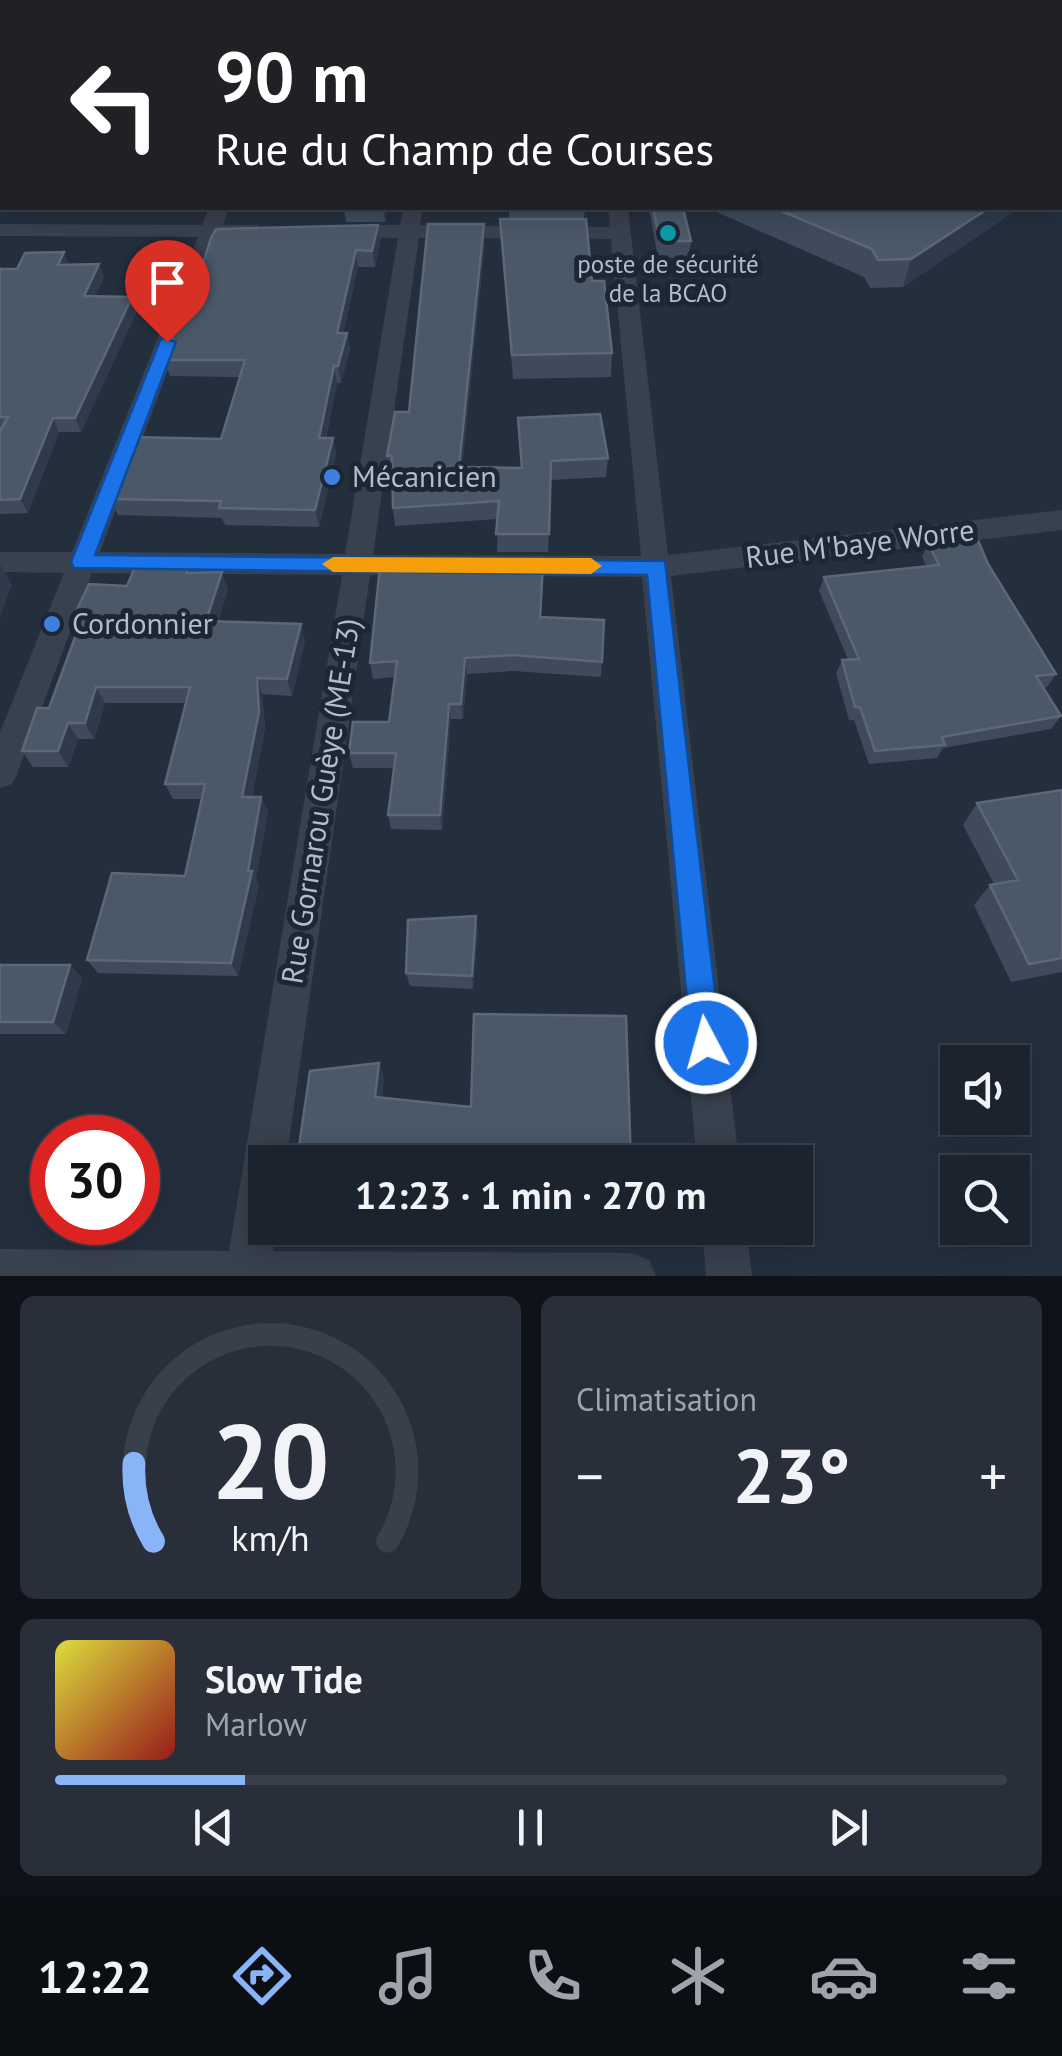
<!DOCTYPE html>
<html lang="fr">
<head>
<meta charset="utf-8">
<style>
	body { margin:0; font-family:"PT Sans",sans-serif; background:#282f3a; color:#f1f3f6; height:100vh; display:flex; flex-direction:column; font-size:38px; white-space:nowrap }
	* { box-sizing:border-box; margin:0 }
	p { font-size:32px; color:#a0a4aa }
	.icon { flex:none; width:55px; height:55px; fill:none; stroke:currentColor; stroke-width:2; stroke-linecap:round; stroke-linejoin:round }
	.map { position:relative; height:1276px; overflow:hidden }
	.side { display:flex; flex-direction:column; gap:20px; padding:20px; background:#0f1319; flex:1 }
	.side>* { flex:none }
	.banner { position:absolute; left:0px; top:0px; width:1062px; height:210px; box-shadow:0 5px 25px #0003,0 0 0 2px #39404a; background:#202124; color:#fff; overflow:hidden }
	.tools { position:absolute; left:940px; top:1045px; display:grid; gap:20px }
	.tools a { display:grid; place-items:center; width:90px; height:90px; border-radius:0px; background:#1b232e; box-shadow:0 5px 25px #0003,0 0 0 2px #39404a; font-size:50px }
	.speed { position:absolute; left:30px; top:1115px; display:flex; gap:20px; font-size:50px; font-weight:700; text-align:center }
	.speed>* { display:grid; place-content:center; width:130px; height:130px; border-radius:50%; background:#1b232e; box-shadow:0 5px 25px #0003,0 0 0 2px #39404a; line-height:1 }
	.speed .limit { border:15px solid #d22; background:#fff; color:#111 }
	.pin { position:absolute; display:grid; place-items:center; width:85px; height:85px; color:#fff; margin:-102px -42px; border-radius:50% 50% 50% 0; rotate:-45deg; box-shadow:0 0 10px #0007 }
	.pin .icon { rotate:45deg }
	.me { position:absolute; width:110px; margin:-55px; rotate:354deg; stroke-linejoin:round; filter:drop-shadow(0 0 8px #0008) }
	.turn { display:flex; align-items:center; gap:35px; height:210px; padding:0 50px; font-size:45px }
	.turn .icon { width:130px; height:130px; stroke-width:2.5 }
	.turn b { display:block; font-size:70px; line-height:85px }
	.big { font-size:75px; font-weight:600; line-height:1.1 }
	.side .card { flex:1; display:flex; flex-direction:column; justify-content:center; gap:15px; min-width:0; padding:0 35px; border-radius:15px; background:#282f3a }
	.side .dial { align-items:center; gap:0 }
	.dial svg { height:260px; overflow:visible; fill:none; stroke:#39404a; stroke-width:7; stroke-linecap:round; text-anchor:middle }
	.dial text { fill:#f1f3f6; stroke:none }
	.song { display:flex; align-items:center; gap:30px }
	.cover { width:120px; height:120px; border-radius:15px; background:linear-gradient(135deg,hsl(60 70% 55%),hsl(0 70% 35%)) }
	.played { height:10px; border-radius:5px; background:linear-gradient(90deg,#8ab4f8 20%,#39404a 20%) }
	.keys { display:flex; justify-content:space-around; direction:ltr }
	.heat { display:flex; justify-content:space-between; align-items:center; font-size:55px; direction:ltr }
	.side .tiles { flex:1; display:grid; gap:20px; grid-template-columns:1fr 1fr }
	.card:last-child { grid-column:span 2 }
	.trip { position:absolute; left:248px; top:1145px; width:565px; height:100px; border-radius:0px; background:#1b232e; box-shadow:0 5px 25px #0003,0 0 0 2px #39404a; font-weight:600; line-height:100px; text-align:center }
	.dock { display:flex; height:160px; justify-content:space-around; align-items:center; background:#0b0e12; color:#a0a4aa }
	.dock .icon { width:70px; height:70px }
	.dock .current { color:#8ab4f8 }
	.dock b { font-size:45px; color:#f1f3f6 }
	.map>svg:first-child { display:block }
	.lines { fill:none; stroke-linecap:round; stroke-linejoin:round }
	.minor { fill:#38414e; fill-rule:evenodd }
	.tertiary { fill:#38414e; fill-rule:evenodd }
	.wall { fill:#3f4b5c }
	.shaded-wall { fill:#2f3b4b }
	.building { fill:#4b5868; stroke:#5c6777; stroke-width:2.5 }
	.route { fill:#1a73e8; stroke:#114b97; stroke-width:2.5 }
	.slow { fill:#f59e0b }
	.culture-dot { fill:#0f9aa8; stroke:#1d2633; stroke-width:4 }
	.shop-dot { fill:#3f7fe0; stroke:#1d2633; stroke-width:4 }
	.labels { text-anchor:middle; stroke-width:10; stroke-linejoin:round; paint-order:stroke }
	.far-poi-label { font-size:25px; fill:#b4bcc9; stroke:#1d2633 }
	.poi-label { font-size:30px; fill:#b4bcc9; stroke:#1d2633; text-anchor:start }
	.street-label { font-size:30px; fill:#b4bcc9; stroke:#1d2633 }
</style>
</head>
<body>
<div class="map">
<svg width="1062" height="1276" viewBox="0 0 1062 1276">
	<rect width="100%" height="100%" fill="#242f3e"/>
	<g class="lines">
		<path class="minor" d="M596,0H610L611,2H597Z
			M954,0H968V2H954Z
			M0,124H2V134H0Z
			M209,208H229L223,225H257L267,231L257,237H218L100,552L345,554L398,238L338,237L328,231L338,225H400L403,208H423L420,225L610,227L608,208H628L668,555L1062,510V530L671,576L739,1162H697L642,577L370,575L286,1162H265V1228H277L273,1251L633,1253L649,1260L656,1276H0V1249L229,1251L342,575L92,573L17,774L12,784L0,788V732L64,573L0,572V552H72L198,237L0,236V224L202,225ZM419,238L611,239L641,556L373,555Z
			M702,1228H746L752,1276H706Z"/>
		<path class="tertiary" d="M267,0H296L297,2H268Z
			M325,0H353L354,2H326Z
			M1060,178H1062V193H1060Z"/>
	</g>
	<path class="wall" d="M0,23L2,24V107H0Z
		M344,208H388L385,222H346Z
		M509,208H585L584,219L592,281L612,353L611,377L513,379L500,219H509Z
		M649,208H683L691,241L689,258H658Z
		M712,208H1019L903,287L870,288L864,277L712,210Z
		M378,225L380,242L375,267H358L343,333H347L350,350L341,383H337L326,438H333L336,455L319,527L225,525L222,518L118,515L110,499L221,439L240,377L170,376L164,360L193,296Z
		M485,242L462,467L521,468L518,418L608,458L606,477L551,480L548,552H497L498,519L395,526L393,508V475H389L387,456L409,412Z
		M99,264L104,278L95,296L137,311L81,432H59L28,513L0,514V269Z
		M928,543L988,564L1056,674L1047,687L1043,688L1061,716L1051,729L943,748L937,758L869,764L854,720H849L836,673L842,660L848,659L819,591L824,577L927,567L922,557Z
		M191,573L228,589L218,621L305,641L292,696L262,694L265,728L252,797H261L268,812L256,879L259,885L238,976L98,973L87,960L185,876L202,799H173L165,784L186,703H105L94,739H78L68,767H33L22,751L49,708L78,630L72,620L127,586Z
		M543,580L541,617L604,620L601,677L513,671L467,674L463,719H451L442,830L391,829L388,815L394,768H353L349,753L389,722L395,677L373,679L370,663Z
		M1062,790V972L1011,982L974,905L990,885L994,884L963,825L977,803Z
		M478,930L473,989L410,986L406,973Z
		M0,965H70L82,978L66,1034H0Z
		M384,1078L382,1098L631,1162H299Z"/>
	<path class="shaded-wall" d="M383,208H388L385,222Z
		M989,208H1019L903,287L911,259Z
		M484,224L485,242L460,486L459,467Z
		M378,225L380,242L375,267L372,251Z
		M356,250L358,267L340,350L337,333Z
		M64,252L69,265H58Z
		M99,264L104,278L89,309L84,296Z
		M132,297L137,311L81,432L75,418Z
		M347,333L350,350L341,383L338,366Z
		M334,366L337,383L322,455L319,438Z
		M53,418L59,432L28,513L20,499Z
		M333,438L336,455L319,527L315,510Z
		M0,564L12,585L0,617Z
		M222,572L228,589L213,638L206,621Z
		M301,624L305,641L292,696L287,679Z
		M465,658L467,674L463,719L461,704Z
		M257,678L262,694L265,728L249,812L242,797Z
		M96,687L105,703L94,739L85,723Z
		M449,704L451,719L442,830L440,815Z
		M68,723L78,739L68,767L58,751Z
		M261,797L268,812L256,879L259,885L238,976L231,963Z
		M476,916L478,930L473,989L472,976Z
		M70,965L82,978L66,1034L53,1022Z
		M379,1063L384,1078L381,1111L375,1097Z"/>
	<path class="building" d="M681,0H786L784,2H695Z
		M0,23L2,24V91H0Z
		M1062,134V159L1060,160V135Z
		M653,208H683L691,241H660Z
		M774,208H989L911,259L878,260L872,249Z
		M500,219H586L592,281H604L612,353L512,355Z
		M428,224H484L459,467L522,468L518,418L600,414L608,458L551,461L549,534H496L499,501L393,508L392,456H387L395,412H409Z
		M378,225L372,251L356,250L337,333H347L338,366H334L319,438H333L315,510L219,508L221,501L110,499L134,437L221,439L245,360H164L189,295L193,296L211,238L216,229Z
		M64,252L58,265L99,264L84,296L132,297L75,418H53L20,499L0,500V431L8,417H0V269H17L25,253Z
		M977,538L988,564L1056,674L1036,676L1061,716L942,737L945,745L875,751L860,707H855L842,660L859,659L824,577L939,565L928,543Z
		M138,560L187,563V573L222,572L206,621L301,624L287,679L257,678L259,712L242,797H261L248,871H252L231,963L87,960L112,873L185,876L205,784H165L190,687H96L85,723H68L58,751H22L37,708H49L81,621L72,620L89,584L127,586Z
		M543,563L540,617L604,620L602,662L513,655L465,658L461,704H449L440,815H388L396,753H349L353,722H389L397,661L370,663L380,566Z
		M1062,790V958L1029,964L990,885L1018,880L977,803Z
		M476,916L472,976L406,973L408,920Z
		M0,965H70L53,1022H0Z
		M474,1014L626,1016L631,1162H463V1161L367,1157V1162H299L297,1160L310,1071L379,1063L375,1097L471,1107Z"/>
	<path class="route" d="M161,338L176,342L95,555L665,561L721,1043L716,1054L706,1058L695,1054L691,1043L647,575L74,568L71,562Z"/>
	<path class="slow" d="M333,557L591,558L602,566L591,574L333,572L322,564Z"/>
	<circle class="culture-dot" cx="668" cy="233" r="10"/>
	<g class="shop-dot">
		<circle cx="332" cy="477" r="10"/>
		<circle cx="52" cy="624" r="10"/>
	</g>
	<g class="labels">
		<g class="far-poi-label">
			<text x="668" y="273">poste de sécurité<tspan x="668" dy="29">de la BCAO</tspan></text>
		</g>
		<g class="poi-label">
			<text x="352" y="487">Mécanicien</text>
			<text x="72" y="634">Cordonnier</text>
		</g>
		<g class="street-label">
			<text transform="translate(860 544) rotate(-7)" y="10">Rue M'baye Worre</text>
			<text transform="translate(321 801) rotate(-81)" y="10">Rue Gornarou Guèye (ME-13)</text>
		</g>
	</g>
</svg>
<div class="tools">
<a><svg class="icon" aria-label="sound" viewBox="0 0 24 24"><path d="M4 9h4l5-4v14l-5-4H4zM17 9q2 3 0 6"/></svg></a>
<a><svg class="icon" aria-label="search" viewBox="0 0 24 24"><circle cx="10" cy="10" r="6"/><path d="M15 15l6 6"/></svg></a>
</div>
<div class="speed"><div class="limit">30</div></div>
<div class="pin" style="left:167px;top:342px;background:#d93025"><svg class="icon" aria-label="arrive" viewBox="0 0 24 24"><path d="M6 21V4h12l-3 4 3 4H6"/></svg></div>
<svg class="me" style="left:706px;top:1043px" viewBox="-20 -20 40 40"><circle r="17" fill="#1a73e8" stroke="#fff" stroke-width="3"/><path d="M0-11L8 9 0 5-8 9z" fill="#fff"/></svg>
<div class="trip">12:23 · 1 min · 270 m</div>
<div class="banner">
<div class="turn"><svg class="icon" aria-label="left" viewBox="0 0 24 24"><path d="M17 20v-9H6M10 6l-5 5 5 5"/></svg><div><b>90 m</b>Rue du Champ de Courses</div></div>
</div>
</div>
<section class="side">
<div class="tiles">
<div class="card dial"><svg viewBox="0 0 100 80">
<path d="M14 69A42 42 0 1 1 86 69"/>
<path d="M14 69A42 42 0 0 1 8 45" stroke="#8ab4f8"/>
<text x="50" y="56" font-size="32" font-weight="700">20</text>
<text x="50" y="72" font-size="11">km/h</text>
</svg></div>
<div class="card"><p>Climatisation</p>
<div class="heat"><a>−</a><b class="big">23°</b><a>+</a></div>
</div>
<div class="card">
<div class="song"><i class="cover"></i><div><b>Slow Tide</b><p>Marlow</p></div></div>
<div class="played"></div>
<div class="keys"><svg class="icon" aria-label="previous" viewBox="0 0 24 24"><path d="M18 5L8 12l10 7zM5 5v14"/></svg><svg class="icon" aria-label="pause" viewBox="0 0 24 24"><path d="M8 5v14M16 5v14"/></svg><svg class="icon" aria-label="next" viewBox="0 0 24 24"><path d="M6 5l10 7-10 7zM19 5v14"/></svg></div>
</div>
</div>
</section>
<nav class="dock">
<b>12:22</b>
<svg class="icon current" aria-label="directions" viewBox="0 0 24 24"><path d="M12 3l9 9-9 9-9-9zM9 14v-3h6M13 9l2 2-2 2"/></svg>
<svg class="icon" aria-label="music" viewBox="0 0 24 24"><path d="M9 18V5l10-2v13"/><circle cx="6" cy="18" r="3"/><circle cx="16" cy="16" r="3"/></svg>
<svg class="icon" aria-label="phone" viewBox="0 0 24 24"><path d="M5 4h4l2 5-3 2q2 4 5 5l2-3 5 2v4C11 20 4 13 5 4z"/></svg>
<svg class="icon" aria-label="climate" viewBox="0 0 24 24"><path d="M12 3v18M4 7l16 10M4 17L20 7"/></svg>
<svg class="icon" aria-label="car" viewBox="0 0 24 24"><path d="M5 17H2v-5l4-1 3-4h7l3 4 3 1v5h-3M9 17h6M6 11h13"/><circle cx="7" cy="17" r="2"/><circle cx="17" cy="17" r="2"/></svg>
<svg class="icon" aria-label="filters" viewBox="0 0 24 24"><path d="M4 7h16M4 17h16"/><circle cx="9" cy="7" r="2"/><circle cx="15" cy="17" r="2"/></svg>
</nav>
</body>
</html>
